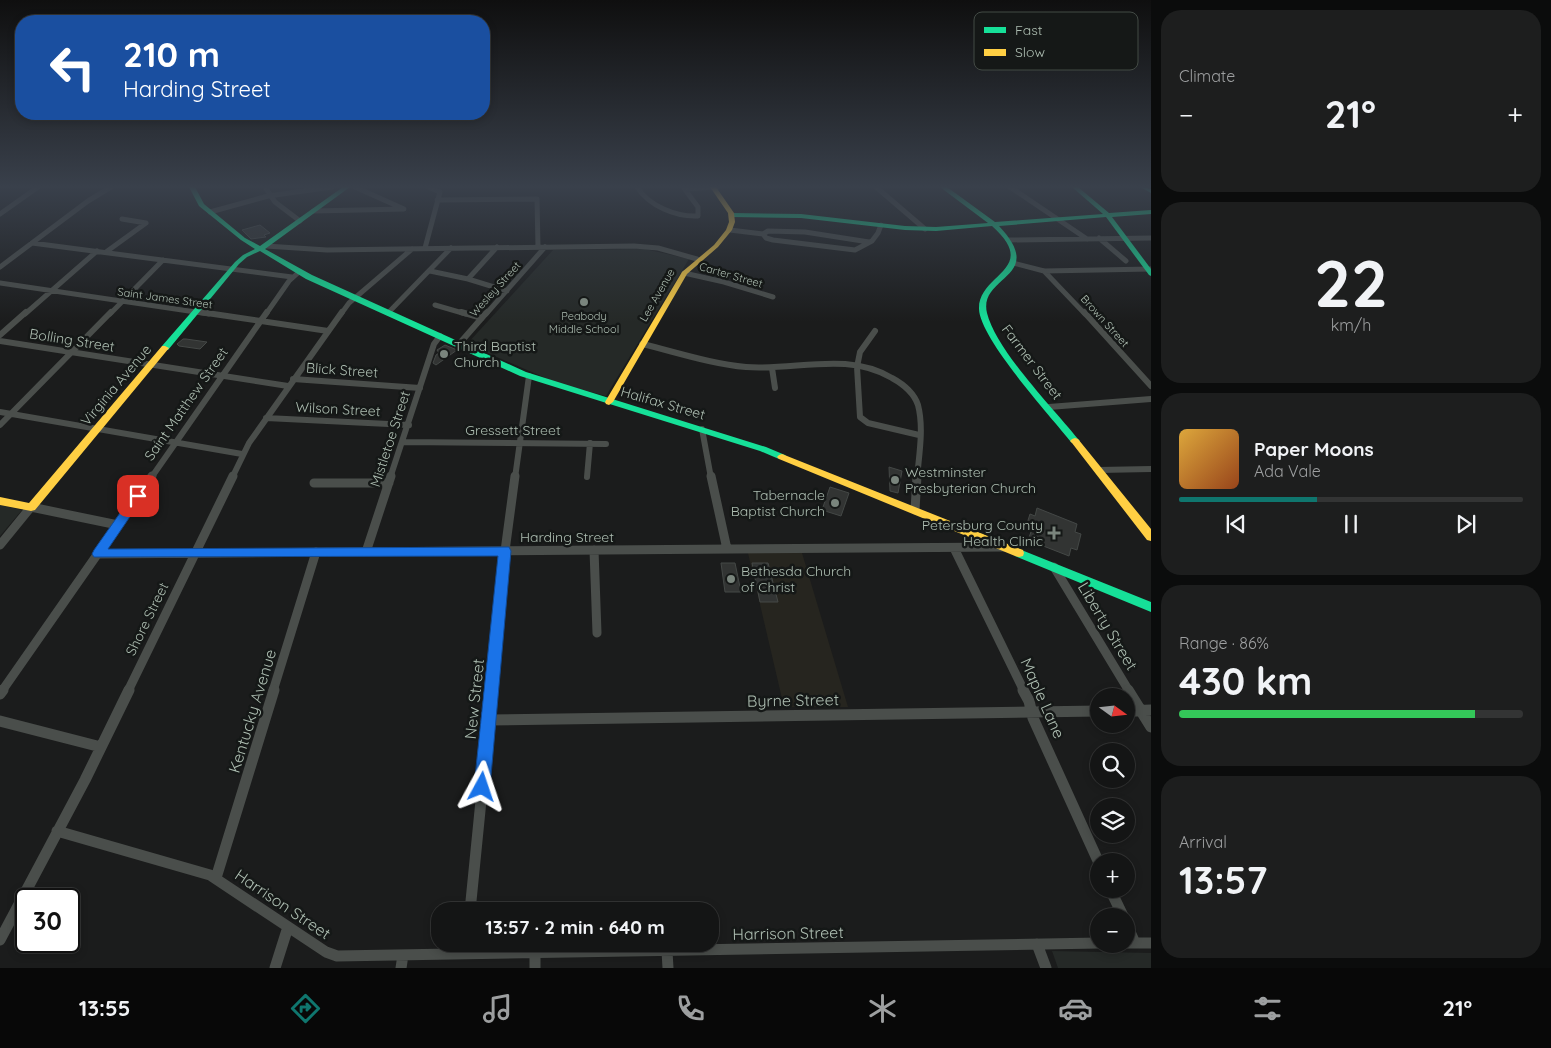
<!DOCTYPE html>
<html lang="en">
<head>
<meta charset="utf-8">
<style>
	body { margin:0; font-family:Quicksand,sans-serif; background:#1d1e1e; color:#f1f3f6; height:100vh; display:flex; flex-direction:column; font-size:19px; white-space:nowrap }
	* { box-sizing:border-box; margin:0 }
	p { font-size:16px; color:#9d9fa0 }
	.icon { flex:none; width:28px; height:28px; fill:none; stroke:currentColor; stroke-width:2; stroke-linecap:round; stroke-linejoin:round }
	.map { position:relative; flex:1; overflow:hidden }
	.sheet { display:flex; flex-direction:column; gap:10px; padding:10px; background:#0b0c0c; width:400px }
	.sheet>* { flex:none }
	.banner { position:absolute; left:15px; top:15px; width:475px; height:105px; border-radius:20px; box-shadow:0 2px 8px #0003,0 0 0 1px #333434; background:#1a4fa0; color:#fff; overflow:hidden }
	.needle { width:32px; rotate:105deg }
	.tools { position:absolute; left:1090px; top:688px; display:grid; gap:10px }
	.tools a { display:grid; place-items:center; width:45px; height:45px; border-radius:50%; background:#141515; box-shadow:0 2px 8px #0003,0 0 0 1px #333434; font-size:25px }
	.speed { position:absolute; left:15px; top:888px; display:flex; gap:10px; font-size:25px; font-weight:700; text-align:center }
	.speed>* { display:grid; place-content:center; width:65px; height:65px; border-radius:50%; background:#141515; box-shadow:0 2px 8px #0003,0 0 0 1px #333434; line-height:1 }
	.speed .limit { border:2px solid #111; border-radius:8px; background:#fff; color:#111 }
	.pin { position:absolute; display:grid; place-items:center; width:42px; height:42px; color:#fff; margin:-21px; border-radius:10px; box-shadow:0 2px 8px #0006 }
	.me { position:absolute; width:55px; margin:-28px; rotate:5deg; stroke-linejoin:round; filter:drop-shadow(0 0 4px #0008) }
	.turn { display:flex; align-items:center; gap:18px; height:105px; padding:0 25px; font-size:22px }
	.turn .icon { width:65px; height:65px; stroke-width:2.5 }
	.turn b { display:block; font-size:35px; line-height:42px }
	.big { font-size:38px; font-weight:700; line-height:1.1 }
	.sheet .card { flex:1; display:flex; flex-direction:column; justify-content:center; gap:8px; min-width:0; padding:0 18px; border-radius:20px; background:#1d1e1e }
	.sheet .dial { align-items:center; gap:0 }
	.dial b { font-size:65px; line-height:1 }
	.song { display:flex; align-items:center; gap:15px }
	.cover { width:60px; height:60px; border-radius:8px; background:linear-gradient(135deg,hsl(40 70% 55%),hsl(20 70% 35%)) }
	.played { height:5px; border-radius:2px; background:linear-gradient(90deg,#0f766e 40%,#333434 40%) }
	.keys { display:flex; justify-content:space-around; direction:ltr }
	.heat { display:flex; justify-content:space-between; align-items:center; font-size:28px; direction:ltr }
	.charge { height:8px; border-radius:4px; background:linear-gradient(90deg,#34c759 86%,#333434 0) }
	.trip { position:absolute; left:431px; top:902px; width:288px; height:50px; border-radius:20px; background:#141515; box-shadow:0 2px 8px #0003,0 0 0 1px #333434; font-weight:700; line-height:50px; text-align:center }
	.tabs { display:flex; height:80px; justify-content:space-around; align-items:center; background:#080808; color:#9d9fa0 }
	.tabs .icon { width:35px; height:35px }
	.tabs .active { color:#0f766e }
	.tabs b { font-size:22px; color:#f1f3f6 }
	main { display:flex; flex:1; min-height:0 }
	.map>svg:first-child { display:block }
	.built { fill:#252927 }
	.green { fill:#26251f }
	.building { fill:#323433; stroke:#444846 }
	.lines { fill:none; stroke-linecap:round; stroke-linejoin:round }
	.street-far3 { stroke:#4a4e4b; stroke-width:5 }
	.street-far2 { stroke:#4a4e4b; stroke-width:6 }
	.street-far1 { stroke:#4a4e4b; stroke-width:9 }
	.street { stroke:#4a4e4b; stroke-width:11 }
	.fast { fill:#16e098; fill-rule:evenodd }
	.slow { fill:#ffcf43; fill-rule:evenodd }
	.route { fill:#1a73e8; stroke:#114b97 }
	.poi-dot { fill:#7a857d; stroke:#151817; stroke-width:2 }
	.labels { text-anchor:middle; stroke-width:5; stroke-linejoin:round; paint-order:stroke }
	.far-street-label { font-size:11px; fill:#adbdb1; stroke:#151817 }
	.far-poi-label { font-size:11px; fill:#adbdb1; stroke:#151817 }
	.street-label { font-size:14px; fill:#adbdb1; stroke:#151817 }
	.poi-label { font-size:14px; fill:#adbdb1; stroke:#151817; text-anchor:start }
	.near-street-label { font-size:16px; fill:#adbdb1; stroke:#151817 }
	.key { fill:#151817; stroke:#434a45; stroke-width:1 }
	.key-label { font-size:14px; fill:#adbdb1 }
</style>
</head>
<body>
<main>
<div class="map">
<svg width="1151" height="968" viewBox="0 0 1151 968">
	<rect width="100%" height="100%" fill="#1b1c1c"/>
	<path class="built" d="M645,249L689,259L606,396L557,383L467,344L553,250Z
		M0,505L22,510L0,536Z
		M1052,951L1151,953V968H1058Z"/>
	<path class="green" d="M748,553H802L848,707H784Z"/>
	<path class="building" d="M260,225L270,233L264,235L266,237L251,239L242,230Z
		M183,339H186L207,342L200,349L179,346L177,344Z
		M445,345L457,350L436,365L433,363L436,355L439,353L437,350Z
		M889,467L902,471L898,493L890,491Z
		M830,487L849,493L841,516L822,510Z
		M1037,508L1077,524L1075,532L1081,534L1077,550L1071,548L1069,556L1028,540L1031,532L1025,530L1030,514L1035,516Z
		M721,563H735L741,592H725Z
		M752,563H768L778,602H760Z"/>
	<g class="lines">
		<path class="street-far3" d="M265,187L275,202L300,221
			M637,187C649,206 676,217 698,216V207L683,187
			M876,187L925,229
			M1010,187L1087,239
			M685,189L717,187
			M437,200L537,199L538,247
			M313,211L404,209L355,187
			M210,212L268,196L332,187
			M0,214L38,187
			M730,230L763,234L766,238L773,240L855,250L872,241L878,233L881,225
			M763,234L768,231L805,232L869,242
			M1099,238L1126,261
			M1008,240L1151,238
			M32,243L292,277
			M266,246L327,250L634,246L658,248L697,259
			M425,248L440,192L428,187
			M106,252L146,223L122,219
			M1013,263L1044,271L1151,269
			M0,267L88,201L111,187
			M430,271L468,279L507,291
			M1044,271L1085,314
			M684,273L724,282L773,297
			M468,279L497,247
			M0,283L209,314
			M435,305L466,314
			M388,313L451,248
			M25,314L97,251
			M110,314L163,260
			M266,314L289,281L299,272
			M341,314L349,303L412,249
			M486,314L545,247"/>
		<path class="street-far2" d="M200,312L328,331
			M461,312L482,318
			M1084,312L1151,386
			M875,331L860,352L857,367L860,417L868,423L919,435
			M0,335L26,312
			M0,341L288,386
			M459,344L487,312
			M642,344C676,352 711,364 746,367C796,371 846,351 892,378C903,384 914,393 918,405C924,428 919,455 917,478
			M772,368L775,388
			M293,379L420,388
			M1049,407L1151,399
			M0,412L242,454
			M266,418L409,425
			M0,425L111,312
			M702,429L711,478
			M403,442L606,444
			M1099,470L1151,469
			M587,477L590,443
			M151,478L267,312
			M232,478L249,443L342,312
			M390,478L434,344L440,336
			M515,478L529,376"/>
		<path class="street-far1" d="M711,476L727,549
			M314,483H389
			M915,510L917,476
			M0,545L31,507L118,525
			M954,548L1024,691
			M594,550L597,633
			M366,552L391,476
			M98,554L1004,547
			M1054,567L1129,691
			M2,691L152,476
			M128,691L233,476
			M273,691L316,552
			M491,691L505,551L515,476"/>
		<path class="street" d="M1023,690L1029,701L1033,718L1099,863
			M1128,690L1151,727
			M0,694L3,690
			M1126,711L1151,710
			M488,720L1099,711
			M0,721L101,747
			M57,831L210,875L326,952L337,956L1099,943
			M216,878L274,690
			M1110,889L1123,916
			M470,911L492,690
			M1126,923L1135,943
			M0,940L85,780L129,690
			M1126,943H1151
			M1037,944L1046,968
			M667,951L668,968
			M535,953V968
			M275,968L288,927
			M401,968L403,955"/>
		<path class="fast" d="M189,187H195L204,204L245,238L260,246L343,187H350L265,249L312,275L526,372L766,447L785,455L787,457L785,459H779L760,451L520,376L306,279L260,251L247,257L239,264L168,350H162V346L235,262L243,255L255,249L241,240L199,206Z
			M940,187H947L995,222L1103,214L1072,187H1078L1109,213L1151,210V214L1112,217L1151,269V276L1149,275L1106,217L999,226C1048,278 978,275 987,313C996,350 1053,408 1078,439L1080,441L1078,443H1072C1051,417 980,339 979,309C978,273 1041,270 992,226L936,231L905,230L801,218L732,217L729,215L732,213L801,214L905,226L936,227L988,223Z
			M1141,187L1151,189V193L1142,188Z
			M1019,549L1151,602V612L1015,556L1014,553L1015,550Z"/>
		<path class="slow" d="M710,187H716L734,213L735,222L732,230L718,247L687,274L613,402L609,405L606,404L605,402L682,272L714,245L726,230L729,222L728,213Z
			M162,346H165L169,348L35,510L31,511L0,505V497L29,503Z
			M1075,438L1078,439L1151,529V541L1147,540L1072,443L1070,441L1072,439Z
			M782,454L1023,550L1024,553L1023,556L1019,557L1015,556L779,459L777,457L779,455Z"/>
	</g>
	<linearGradient id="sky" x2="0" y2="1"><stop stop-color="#0f0f0f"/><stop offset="0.58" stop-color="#39404b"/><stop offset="1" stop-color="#39404b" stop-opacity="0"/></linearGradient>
	<rect width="1151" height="322" fill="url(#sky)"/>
	<path class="route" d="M138,492L144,496L108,549L509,547L511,551L490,787L487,793L482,795L476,793L474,787L498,556L94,557L92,554L94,550L134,493Z"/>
	<g class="poi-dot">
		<circle cx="584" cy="302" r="5"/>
		<circle cx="444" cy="354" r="5"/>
		<circle cx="895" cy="480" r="5"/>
		<circle cx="835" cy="503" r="5"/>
		<path d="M1051.5 525.5h5v5h5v5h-5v5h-5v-5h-5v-5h5z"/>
		<circle cx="731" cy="579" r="5"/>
	</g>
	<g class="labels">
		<g class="far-street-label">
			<text transform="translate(731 275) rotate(16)" y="4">Carter Street</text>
			<text transform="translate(495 289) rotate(-48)" y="4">Wesley Street</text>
			<text transform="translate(657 295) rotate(-60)" y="4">Lee Avenue</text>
			<text transform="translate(165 298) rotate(8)" y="4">Saint James Street</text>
			<text transform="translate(1105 321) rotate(48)" y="4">Brown Street</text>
		</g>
		<g class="far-poi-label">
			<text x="584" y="320">Peabody<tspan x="584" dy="13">Middle School</tspan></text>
		</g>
		<g class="street-label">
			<text transform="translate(72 340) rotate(9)" y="5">Bolling Street</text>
			<text transform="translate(1032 362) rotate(53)" y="5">Farmer Street</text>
			<text transform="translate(342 370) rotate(4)" y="5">Blick Street</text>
			<text transform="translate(116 385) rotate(-50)" y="5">Virginia Avenue</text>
			<text transform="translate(663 403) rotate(16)" y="5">Halifax Street</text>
			<text transform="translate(186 404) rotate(-55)" y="5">Saint Matthew Street</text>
			<text transform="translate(338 409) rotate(3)" y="5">Wilson Street</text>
			<text x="513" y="435">Gressett Street</text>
			<text transform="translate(390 439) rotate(-72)" y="5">Mistletoe Street</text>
			<text x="567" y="542">Harding Street</text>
			<text transform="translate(147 619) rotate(-64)" y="5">Shore Street</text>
		</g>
		<g class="poi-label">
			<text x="454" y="351">Third Baptist<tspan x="454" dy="16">Church</tspan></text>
			<text x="905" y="477">Westminster<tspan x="905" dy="16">Presbyterian Church</tspan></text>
			<text x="825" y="500" text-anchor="end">Tabernacle<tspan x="825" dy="16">Baptist Church</tspan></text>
			<text x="1043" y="530" text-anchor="end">Petersburg County<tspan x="1043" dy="16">Health Clinic</tspan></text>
			<text x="741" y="576">Bethesda Church<tspan x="741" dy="16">of Christ</tspan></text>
		</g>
		<g class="near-street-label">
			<text transform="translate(1108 626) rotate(59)" y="6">Liberty Street</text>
			<text transform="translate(1043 698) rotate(66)" y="6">Maple Lane</text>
			<text transform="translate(474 699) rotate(-84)" y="6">New Street</text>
			<text transform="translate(793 700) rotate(-1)" y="6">Byrne Street</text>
			<text transform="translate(252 711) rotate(-73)" y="6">Kentucky Avenue</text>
			<text transform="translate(283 904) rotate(34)" y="6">Harrison Street</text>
			<text transform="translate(788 933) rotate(-1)" y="6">Harrison Street</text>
		</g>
	</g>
	<rect x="974" y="12" width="164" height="58" rx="8" class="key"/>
	<rect x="984" y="27" width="22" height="6" fill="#16e098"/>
	<rect x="984" y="49" width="22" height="7" fill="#ffcf43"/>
	<g class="key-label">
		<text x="1015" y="35">Fast</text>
		<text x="1015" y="57">Slow</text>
	</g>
</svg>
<div class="tools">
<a><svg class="needle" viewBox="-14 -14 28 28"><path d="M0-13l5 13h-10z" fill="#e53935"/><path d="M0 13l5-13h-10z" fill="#9d9fa0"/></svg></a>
<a><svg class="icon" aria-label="search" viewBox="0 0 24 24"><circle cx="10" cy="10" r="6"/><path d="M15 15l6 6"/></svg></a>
<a><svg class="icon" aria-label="layers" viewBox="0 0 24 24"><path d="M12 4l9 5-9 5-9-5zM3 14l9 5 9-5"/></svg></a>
<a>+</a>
<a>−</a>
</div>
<div class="speed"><div class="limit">30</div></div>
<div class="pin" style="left:138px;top:496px;background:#d93025"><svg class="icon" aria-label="arrive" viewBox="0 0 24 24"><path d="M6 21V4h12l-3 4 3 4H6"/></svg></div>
<svg class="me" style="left:482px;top:787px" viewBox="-20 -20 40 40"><path d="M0-17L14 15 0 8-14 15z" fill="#1a73e8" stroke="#fff" stroke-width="4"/></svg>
<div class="trip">13:57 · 2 min · 640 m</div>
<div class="banner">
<div class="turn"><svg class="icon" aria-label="left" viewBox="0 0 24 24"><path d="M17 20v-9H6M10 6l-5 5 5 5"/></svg><div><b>210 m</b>Harding Street</div></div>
</div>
</div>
<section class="sheet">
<div class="card"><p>Climate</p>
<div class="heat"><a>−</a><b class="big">21°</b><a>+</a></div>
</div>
<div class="card dial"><b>22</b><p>km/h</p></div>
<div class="card">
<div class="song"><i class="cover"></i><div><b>Paper Moons</b><p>Ada Vale</p></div></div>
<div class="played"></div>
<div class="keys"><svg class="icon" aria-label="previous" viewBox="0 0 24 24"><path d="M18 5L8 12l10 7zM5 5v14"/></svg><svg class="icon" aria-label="pause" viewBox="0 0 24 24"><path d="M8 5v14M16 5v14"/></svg><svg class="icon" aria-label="next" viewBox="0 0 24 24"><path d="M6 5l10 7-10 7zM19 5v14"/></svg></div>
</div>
<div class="card"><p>Range · 86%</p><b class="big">430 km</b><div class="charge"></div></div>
<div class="card"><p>Arrival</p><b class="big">13:57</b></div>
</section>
</main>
<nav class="tabs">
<b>13:55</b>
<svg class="icon active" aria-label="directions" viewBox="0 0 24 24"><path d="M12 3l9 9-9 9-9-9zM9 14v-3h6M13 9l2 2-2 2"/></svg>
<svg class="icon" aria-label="music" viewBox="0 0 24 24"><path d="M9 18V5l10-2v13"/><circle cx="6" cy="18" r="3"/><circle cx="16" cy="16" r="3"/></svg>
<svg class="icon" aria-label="phone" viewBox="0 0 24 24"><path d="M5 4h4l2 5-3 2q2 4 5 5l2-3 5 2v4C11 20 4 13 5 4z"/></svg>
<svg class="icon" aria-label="climate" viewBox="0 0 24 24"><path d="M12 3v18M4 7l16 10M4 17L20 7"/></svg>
<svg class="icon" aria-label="car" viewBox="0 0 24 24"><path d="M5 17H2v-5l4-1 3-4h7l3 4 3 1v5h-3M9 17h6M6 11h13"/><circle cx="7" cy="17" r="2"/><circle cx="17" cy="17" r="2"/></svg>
<svg class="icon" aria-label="filters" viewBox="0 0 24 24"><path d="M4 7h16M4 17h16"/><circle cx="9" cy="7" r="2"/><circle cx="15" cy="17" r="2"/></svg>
<b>21°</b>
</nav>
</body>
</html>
